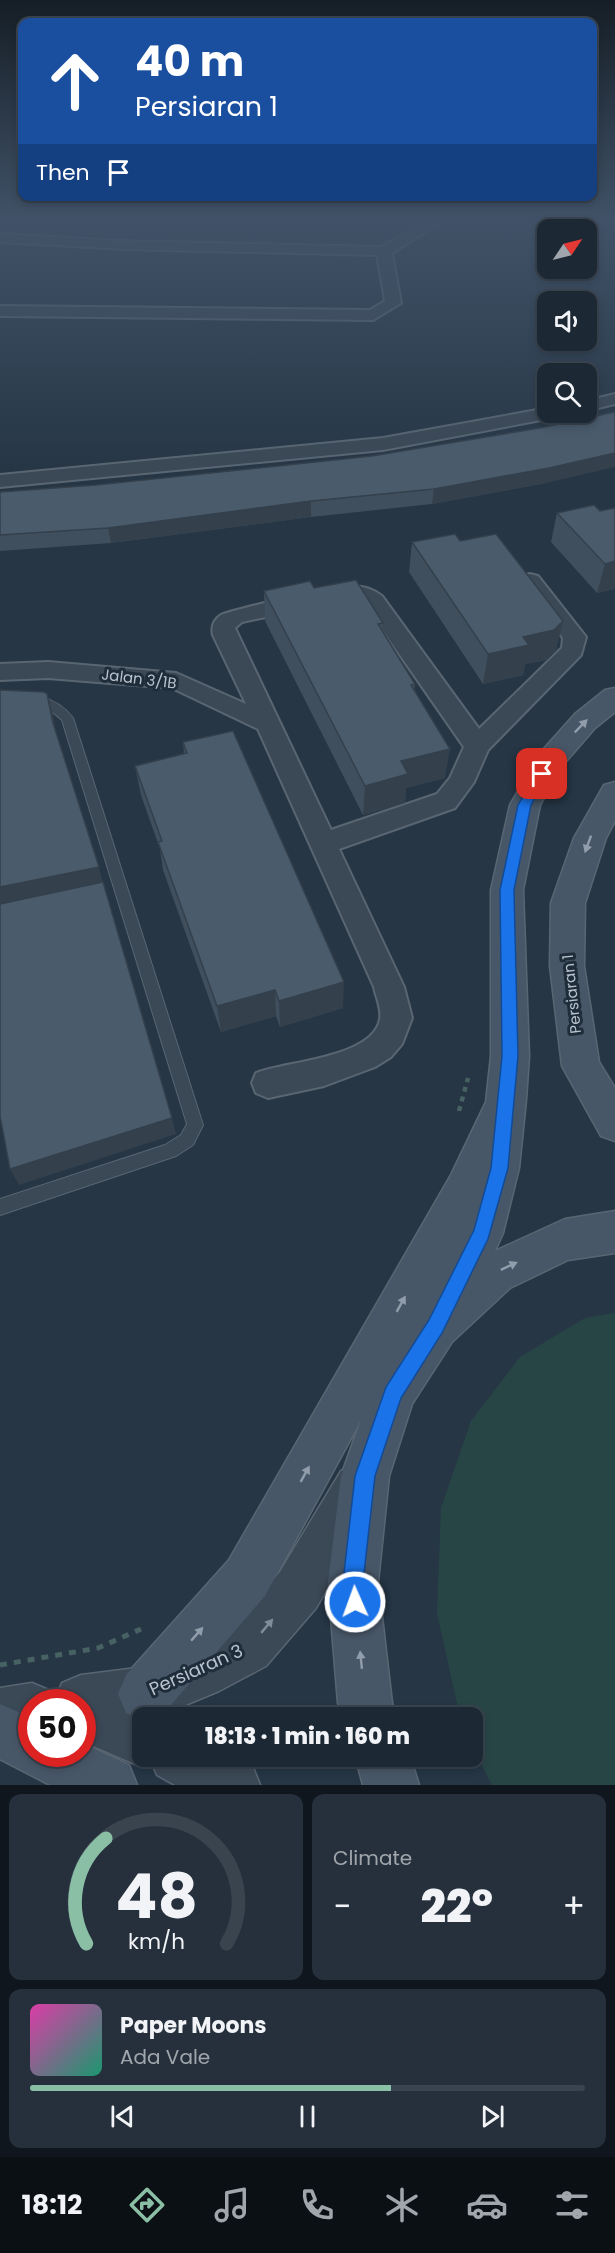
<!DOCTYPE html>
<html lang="en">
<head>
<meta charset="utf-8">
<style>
	body { margin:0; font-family:Poppins,sans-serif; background:#25303c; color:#f1f3f6; height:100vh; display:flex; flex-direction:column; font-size:22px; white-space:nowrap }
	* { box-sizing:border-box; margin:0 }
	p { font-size:20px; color:#a0a6ac }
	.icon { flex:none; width:33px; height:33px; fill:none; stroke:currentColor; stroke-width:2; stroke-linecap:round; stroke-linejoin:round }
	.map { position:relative; height:1785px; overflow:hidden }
	.side { display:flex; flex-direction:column; gap:9px; padding:9px; background:#0f161d; flex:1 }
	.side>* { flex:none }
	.top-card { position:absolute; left:18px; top:18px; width:579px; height:183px; border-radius:12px; box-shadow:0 3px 9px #0003,0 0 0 2px #3a444f; background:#1a4fa0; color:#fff; overflow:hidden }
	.needle { width:39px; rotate:55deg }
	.fabs { position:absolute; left:537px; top:219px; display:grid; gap:12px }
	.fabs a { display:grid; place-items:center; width:60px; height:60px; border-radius:12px; background:#1c2834; box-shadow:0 3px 9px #0003,0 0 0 2px #3a444f; font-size:30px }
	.speed { position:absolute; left:18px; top:1689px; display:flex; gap:12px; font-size:30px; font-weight:700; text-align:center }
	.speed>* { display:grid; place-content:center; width:78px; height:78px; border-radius:50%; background:#1c2834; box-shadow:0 3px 9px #0003,0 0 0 2px #3a444f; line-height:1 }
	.speed .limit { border:9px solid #d22; background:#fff; color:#111 }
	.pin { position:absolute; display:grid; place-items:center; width:51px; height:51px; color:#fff; margin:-26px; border-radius:12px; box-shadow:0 3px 9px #0006 }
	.me { position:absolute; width:66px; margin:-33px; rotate:358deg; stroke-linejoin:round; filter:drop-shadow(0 0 4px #0008) }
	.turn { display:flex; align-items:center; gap:21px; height:126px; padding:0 18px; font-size:27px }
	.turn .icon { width:78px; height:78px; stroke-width:2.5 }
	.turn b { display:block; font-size:42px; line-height:51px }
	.then { display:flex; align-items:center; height:57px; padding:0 18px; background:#0003; gap:12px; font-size:22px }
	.big { font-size:45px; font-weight:800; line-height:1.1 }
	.side .tile { flex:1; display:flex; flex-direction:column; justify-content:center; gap:9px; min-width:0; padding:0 21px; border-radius:12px; background:#25303c }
	.side .dial { align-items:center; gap:0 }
	.dial svg { height:156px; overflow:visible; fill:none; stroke:#3a444f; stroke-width:7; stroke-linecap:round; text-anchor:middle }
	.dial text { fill:#f1f3f6; stroke:none }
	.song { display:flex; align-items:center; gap:18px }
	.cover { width:72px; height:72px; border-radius:9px; background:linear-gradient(135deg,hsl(320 70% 55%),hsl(160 70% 35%)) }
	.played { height:6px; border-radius:3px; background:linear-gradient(90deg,#8abfa5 65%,#3a444f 65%) }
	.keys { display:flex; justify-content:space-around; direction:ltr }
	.heat { display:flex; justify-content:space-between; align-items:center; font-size:33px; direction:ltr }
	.side .tiles { flex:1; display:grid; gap:9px; grid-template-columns:1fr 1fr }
	.tile:last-child { grid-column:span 2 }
	.trip { position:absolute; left:132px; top:1707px; width:351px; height:60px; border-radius:12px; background:#1c2834; box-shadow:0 3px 9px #0003,0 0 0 2px #3a444f; font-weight:800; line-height:60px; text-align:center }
	.tab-bar { display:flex; height:96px; justify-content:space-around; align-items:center; background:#0b1015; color:#a0a6ac }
	.tab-bar .icon { width:42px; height:42px }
	.tab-bar .on { color:#8abfa5 }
	.tab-bar b { font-size:27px; color:#f1f3f6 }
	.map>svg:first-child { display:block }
	.green { fill:#284546 }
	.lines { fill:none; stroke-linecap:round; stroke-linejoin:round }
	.service-casing { stroke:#596672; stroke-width:2 }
	.minor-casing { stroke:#596672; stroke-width:4 }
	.tertiary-casing { stroke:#596672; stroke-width:3 }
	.secondary-casing { stroke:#596672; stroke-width:3 }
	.path-far1 { stroke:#476262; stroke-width:4.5; stroke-dasharray:5 5; stroke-linecap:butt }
	.path { stroke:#476262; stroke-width:5; stroke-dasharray:7 7; stroke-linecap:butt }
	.service { fill:#3b4855; fill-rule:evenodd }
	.minor { fill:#3b4855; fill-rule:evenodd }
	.tertiary { fill:#3b4855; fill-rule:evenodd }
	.secondary { fill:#485768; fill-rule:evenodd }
	.wall { fill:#404f5d }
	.shaded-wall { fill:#34404c }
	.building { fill:#4a5c6c; stroke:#34404c; stroke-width:1.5 }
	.oneway { fill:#919daa }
	.oneway2 { fill:#808c98 }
	.route { fill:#1a73e8; stroke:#114b97; stroke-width:1.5 }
	.labels { text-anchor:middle; stroke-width:6; stroke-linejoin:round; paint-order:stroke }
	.street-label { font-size:15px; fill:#b8c3ce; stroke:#1f2d3a }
	.near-street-label { font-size:18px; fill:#b8c3ce; stroke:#1f2d3a }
</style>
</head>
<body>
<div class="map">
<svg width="615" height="1785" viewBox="0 0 615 1785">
	<rect width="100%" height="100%" fill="#263645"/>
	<path class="green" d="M615,1313V1785H492L473,1748L472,1718L460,1717L437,1613L441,1508L471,1421L520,1357L585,1318Z"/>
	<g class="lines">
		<defs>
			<path id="service" d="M0,694C27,693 55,694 73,718L203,1125L193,1145L176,1156L0,1215V1199L165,1145L181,1135L187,1124L62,720C43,702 25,701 0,702Z"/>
			<path id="minor" d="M428,220H444L392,253L401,303L373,320L0,316V306L370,310L385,301L377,255L123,249L0,242V234L123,241L381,247Z
				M615,394V404L586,411V401Z
				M548,408V412H566L557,417L383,450L0,487V475L383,438Z
				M530,574L538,576L586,637L581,655L488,750L474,782L455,808L339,849L404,987L412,1018L402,1044L391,1057L375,1067L324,1086L268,1098L256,1093L252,1083L256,1073C287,1061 373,1058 380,1019C382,1009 376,997 374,987L258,729L172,688L48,678L0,680V664L48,662L176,673L246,704L213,635C211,627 214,620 221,615C230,610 341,585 352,586C363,586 373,589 382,596L479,729L562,648L563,638L519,581L522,576ZM350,599L360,600L366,606L464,747L450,778L437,794L331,830L235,628L242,622Z"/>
			<path id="tertiary" d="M358,1464L375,1471L382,1488L375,1505L316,1608L266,1666L219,1691L154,1718H142V1756H234L252,1765L260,1785H175L157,1775L152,1763L142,1767L82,1741V1702H32V1737L0,1742V1688L32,1683L51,1691L55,1700L62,1683L81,1675L145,1667L230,1630L280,1572L341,1471Z"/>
			<path id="secondary" d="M615,688V712L595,728L562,766L540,805L523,890L529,1056L526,1100L519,1168L503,1233L495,1251L565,1219L615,1211V1253L568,1260L510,1288L452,1342L412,1404L389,1476L378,1582L392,1703L397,1718H343L338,1703L328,1582L341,1476L361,1420L265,1596L164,1713L142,1720L126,1713L118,1694L126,1675L229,1560L451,1175L486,1102L491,1056V890L510,805L541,752L575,714L605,690Z
				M615,782V821L606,838L585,903L584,966L599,1062L615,1088V1141L601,1136L562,1066L550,966L551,903L574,838L604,785Z
				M0,1704L32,1718V1754H82V1743L129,1765L137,1785H50L0,1759Z
				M355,1756H410L419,1785H363Z"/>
		</defs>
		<use href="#service" class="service-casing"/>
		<use href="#minor" class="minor-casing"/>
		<use href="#tertiary" class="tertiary-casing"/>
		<use href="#secondary" class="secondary-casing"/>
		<path class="path-far1" d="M459,1111L468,1078"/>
		<path class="path" d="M0,1665L98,1648L141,1629"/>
		<use href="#service" class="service"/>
		<use href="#minor" class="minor"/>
		<use href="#tertiary" class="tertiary"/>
		<use href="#secondary" class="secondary"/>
	</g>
	<path class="wall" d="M546,483L432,504L311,517L111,543L0,551V492Z
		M615,508V589L597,593L551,542L557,513L600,511Z
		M460,541L556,651L547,660L525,664L523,675L483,684L409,572L412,542Z
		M314,588L383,623L382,631L415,684L414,691L445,778L406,788L405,803L363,815L265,621L264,591Z
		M183,742L343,1008L280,1027L276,1016L221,1032L163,870L160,849L141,795L135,766L184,754Z"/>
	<path class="shaded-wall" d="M615,453V467L546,483L432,504L434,489Z
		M311,501V517L111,543L108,528Z
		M615,561V589L597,593L605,564Z
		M563,621L556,651L547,660L525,664L523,675L483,684L488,654L523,637Z
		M47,694L53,715L58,744L53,723Z
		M450,749L445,778L406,788L405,803L363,815L365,786L401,761Z
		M99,867L104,888L0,909V887Z
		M344,982L343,1008L280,1027L279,1001Z
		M275,990L276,1016L221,1032L217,1006Z
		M172,1118L176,1134L19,1185L10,1169Z"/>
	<path class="building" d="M615,412V453L549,468L434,489L311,501L108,528L0,535V492L96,485L372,456L540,428Z
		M594,505L600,511L615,508V561L605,564L557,513Z
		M455,534L460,541L496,534L563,621L554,630L523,637L529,645L488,654L412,542Z
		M356,580L383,623L378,624L415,684L411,685L450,749L401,761L408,774L365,786L264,591L310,581L314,588Z
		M0,690L44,692L47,694L53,723L99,867L0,887Z
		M233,731L344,982L279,1001L275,990L217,1006L158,842L162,841L135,766L187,753L183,742Z
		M103,882L172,1118L10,1169L0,1116V904Z"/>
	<defs><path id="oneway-solid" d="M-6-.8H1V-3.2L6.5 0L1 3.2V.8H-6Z" transform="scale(1.5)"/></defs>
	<g class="oneway">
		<use href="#oneway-solid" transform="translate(581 726) rotate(-46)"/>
		<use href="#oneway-solid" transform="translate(588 844) rotate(110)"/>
		<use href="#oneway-solid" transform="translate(509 1266) rotate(-25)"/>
		<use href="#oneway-solid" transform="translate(401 1304) rotate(-61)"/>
		<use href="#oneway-solid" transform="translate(305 1474) rotate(-61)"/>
		<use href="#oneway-solid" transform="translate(197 1634) rotate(-49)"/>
		<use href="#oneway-solid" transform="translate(361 1660) rotate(-96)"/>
	</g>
	<use class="oneway2" href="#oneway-solid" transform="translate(267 1626) rotate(-50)"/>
	<linearGradient id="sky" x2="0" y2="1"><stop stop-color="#151e26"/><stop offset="0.47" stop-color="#415268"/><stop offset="1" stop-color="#415268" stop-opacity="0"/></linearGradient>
	<rect width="615" height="469" fill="url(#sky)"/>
	<path class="route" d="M542,770L548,774L531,805L514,890L518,1056L508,1168L488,1239L442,1333L401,1398L375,1476L363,1582L366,1602L363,1610L355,1613L348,1610L343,1582L355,1476L386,1387L429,1320L474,1230L491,1168L502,1056L500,890L518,805L538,771Z"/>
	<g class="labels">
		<g class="street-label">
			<text transform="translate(139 679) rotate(7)" y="5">Jalan 3/1B</text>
			<text transform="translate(572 994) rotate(-96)" y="5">Persiaran 1</text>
		</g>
		<g class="near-street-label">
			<text transform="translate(196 1670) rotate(-24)" y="6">Persiaran 3</text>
		</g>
	</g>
</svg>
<div class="fabs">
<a><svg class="needle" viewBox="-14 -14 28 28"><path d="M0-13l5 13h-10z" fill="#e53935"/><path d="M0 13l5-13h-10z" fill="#a0a6ac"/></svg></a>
<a><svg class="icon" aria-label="sound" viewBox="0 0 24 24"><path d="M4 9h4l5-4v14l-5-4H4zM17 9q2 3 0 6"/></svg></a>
<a><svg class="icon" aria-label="search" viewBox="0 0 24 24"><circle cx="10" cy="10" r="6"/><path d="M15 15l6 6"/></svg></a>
</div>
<div class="speed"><div class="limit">50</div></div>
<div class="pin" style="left:542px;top:774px;background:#d93025"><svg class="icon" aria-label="arrive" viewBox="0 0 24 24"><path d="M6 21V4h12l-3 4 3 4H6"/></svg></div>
<svg class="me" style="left:355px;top:1602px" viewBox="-20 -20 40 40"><circle r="17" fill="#1a73e8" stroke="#fff" stroke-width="3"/><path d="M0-11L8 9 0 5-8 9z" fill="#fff"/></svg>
<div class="trip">18:13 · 1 min · 160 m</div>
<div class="top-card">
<div class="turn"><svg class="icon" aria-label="ahead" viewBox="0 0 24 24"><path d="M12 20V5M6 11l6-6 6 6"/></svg><div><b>40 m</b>Persiaran 1</div></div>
<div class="then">Then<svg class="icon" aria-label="arrive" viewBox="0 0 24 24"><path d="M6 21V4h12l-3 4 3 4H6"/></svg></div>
</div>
</div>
<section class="side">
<div class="tiles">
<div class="tile dial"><svg viewBox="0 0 100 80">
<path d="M14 69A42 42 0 1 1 86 69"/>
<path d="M14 69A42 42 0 0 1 24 15" stroke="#8abfa5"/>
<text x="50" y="56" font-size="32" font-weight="700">48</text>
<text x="50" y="72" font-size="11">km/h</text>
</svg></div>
<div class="tile"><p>Climate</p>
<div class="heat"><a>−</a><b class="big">22°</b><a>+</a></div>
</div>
<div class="tile">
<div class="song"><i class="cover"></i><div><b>Paper Moons</b><p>Ada Vale</p></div></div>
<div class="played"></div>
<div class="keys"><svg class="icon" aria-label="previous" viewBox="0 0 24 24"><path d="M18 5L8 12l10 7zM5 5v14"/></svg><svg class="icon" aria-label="pause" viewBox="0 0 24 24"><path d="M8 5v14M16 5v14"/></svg><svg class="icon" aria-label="next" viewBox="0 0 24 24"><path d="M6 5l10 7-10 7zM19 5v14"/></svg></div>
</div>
</div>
</section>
<nav class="tab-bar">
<b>18:12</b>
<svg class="icon on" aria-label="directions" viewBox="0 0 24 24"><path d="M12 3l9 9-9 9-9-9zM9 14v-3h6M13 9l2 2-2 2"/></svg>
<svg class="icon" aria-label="music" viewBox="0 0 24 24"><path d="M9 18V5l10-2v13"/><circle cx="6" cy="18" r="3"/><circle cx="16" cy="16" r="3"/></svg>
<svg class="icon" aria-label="phone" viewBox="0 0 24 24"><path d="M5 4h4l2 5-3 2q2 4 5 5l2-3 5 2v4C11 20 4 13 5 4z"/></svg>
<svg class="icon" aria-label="climate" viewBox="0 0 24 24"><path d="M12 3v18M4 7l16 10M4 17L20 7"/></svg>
<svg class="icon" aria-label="car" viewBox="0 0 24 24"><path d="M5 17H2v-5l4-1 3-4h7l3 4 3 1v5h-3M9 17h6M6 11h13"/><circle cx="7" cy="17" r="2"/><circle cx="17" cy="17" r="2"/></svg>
<svg class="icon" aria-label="filters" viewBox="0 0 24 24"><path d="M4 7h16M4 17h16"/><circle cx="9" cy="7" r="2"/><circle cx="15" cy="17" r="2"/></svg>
</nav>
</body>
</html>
